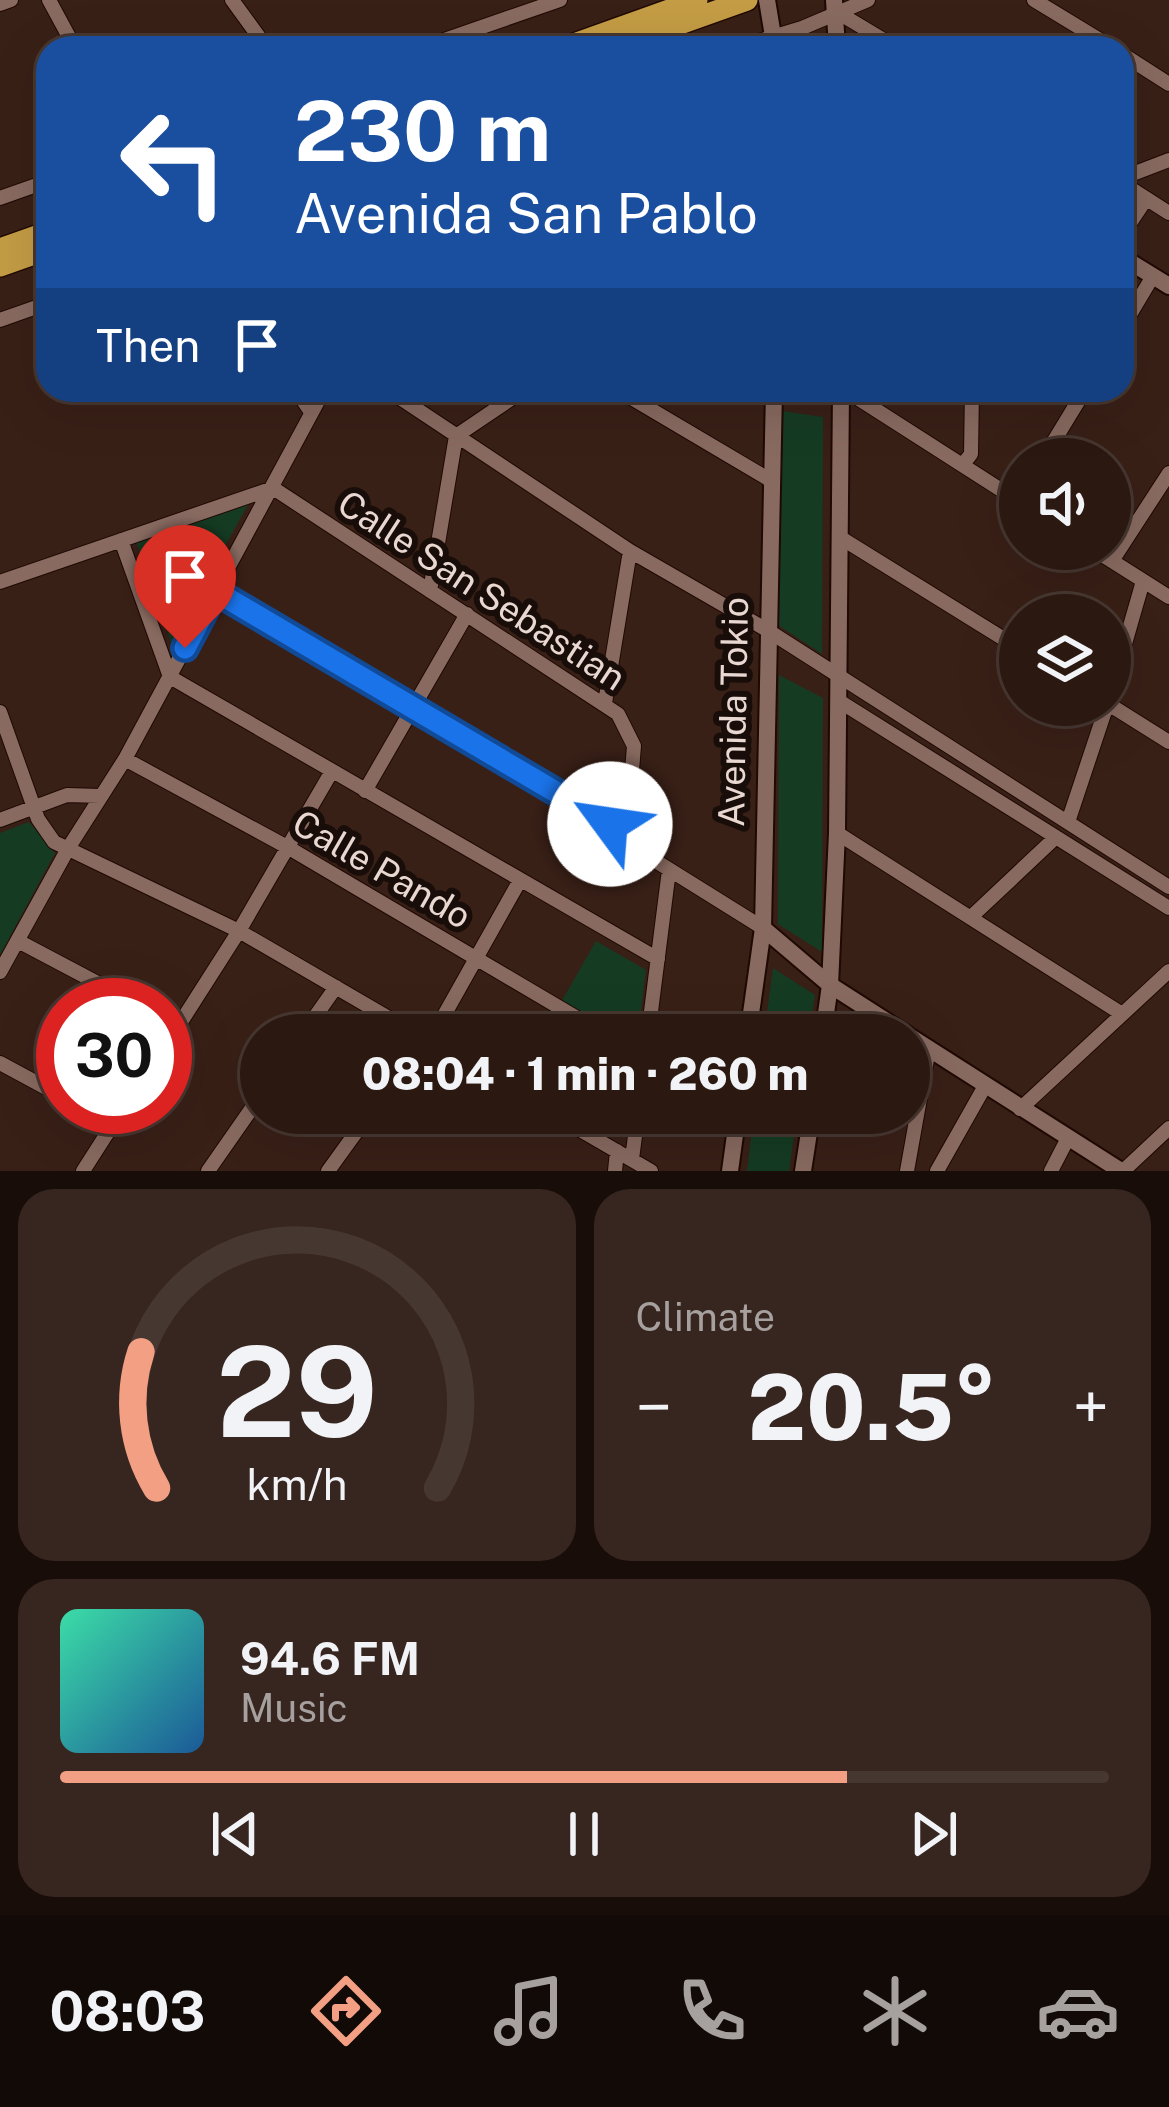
<!DOCTYPE html>
<html lang="en">
<head>
<meta charset="utf-8">
<style>
	body { margin:0; font-family:"Public Sans",sans-serif; background:#37251f; color:#f1f3f6; height:100vh; display:flex; flex-direction:column; font-size:45px; white-space:nowrap }
	* { box-sizing:border-box; margin:0 }
	p { font-size:39px; color:#a6a09f }
	.icon { flex:none; width:66px; height:66px; fill:none; stroke:currentColor; stroke-width:2; stroke-linecap:round; stroke-linejoin:round }
	.map { position:relative; height:1171px; overflow:hidden }
	.drawer { display:flex; flex-direction:column; gap:18px; padding:18px; background:#180d09; flex:1 }
	.drawer>* { flex:none }
	.guide { position:absolute; left:36px; top:36px; width:1098px; height:366px; border-radius:36px; box-shadow:0 12px 48px #0002,0 0 0 3px #473731; background:#1a4fa0; color:#fff; overflow:hidden }
	.buttons { position:absolute; left:999px; top:438px; display:grid; gap:24px }
	.buttons a { display:grid; place-items:center; width:132px; height:132px; border-radius:50%; background:#2b1811; box-shadow:0 12px 48px #0002,0 0 0 3px #473731; font-size:60px }
	.speed { position:absolute; left:36px; top:978px; display:flex; gap:24px; font-size:60px; font-weight:700; text-align:center }
	.speed>* { display:grid; place-content:center; width:156px; height:156px; border-radius:50%; background:#2b1811; box-shadow:0 12px 48px #0002,0 0 0 3px #473731; line-height:1 }
	.speed .limit { border:18px solid #d22; background:#fff; color:#111 }
	.pin { position:absolute; display:grid; place-items:center; width:102px; height:102px; color:#fff; margin:-123px -51px; border-radius:50% 50% 50% 0; rotate:-45deg; box-shadow:0 0 12px #0007 }
	.pin .icon { rotate:45deg }
	.me { position:absolute; width:132px; margin:-66px; rotate:301deg; stroke-linejoin:round; filter:drop-shadow(0 0 9px #0008) }
	.turn { display:flex; align-items:center; gap:42px; height:252px; padding:0 60px; font-size:54px }
	.turn .icon { width:156px; height:156px; stroke-width:2.5 }
	.turn b { display:block; font-size:84px; line-height:102px }
	.then { display:flex; align-items:center; height:114px; padding:0 60px; background:#0003; gap:24px; font-size:45px }
	.big { font-size:90px; font-weight:800; line-height:1.1 }
	.drawer .tile { flex:1; display:flex; flex-direction:column; justify-content:center; gap:18px; min-width:0; padding:0 42px; border-radius:36px; background:#37251f }
	.drawer .dial { align-items:center; gap:0 }
	.dial svg { height:312px; overflow:visible; fill:none; stroke:#473731; stroke-width:7; stroke-linecap:round; text-anchor:middle }
	.dial text { fill:#f1f3f6; stroke:none }
	.song { display:flex; align-items:center; gap:36px }
	.cover { width:144px; height:144px; border-radius:18px; background:linear-gradient(135deg,hsl(160 70% 55%),hsl(210 70% 35%)) }
	.played { height:12px; border-radius:6px; background:linear-gradient(90deg,#f39f84 75%,#473731 75%) }
	.keys { display:flex; justify-content:space-around; direction:ltr }
	.heat { display:flex; justify-content:space-between; align-items:center; font-size:66px; direction:ltr }
	.drawer .tiles { flex:1; display:grid; gap:18px; grid-template-columns:1fr 1fr }
	.tile:last-child { grid-column:span 2 }
	.trip { position:absolute; left:240px; top:1014px; width:690px; height:120px; border-radius:60px; background:#2b1811; box-shadow:0 12px 48px #0002,0 0 0 3px #473731; font-weight:800; line-height:120px; text-align:center }
	.tabs { display:flex; height:192px; justify-content:space-around; align-items:center; background:#110a07; color:#a6a09f }
	.tabs .icon { width:84px; height:84px }
	.tabs .selected { color:#f39f84 }
	.tabs b { font-size:54px; color:#f1f3f6 }
	.map>svg:first-child { display:block }
	.green { fill:#153b23 }
	.lines { fill:none; stroke-linecap:round; stroke-linejoin:round }
	.minor-casing { stroke:#1f0903; stroke-width:16 }
	.tertiary-casing { stroke:#1f0903; stroke-width:20 }
	.trunk-casing { stroke:#1f0903; stroke-width:24 }
	.minor { stroke:#886a60; stroke-width:14 }
	.tertiary { stroke:#886a60; stroke-width:16 }
	.trunk { stroke:#c49c45; stroke-width:21 }
	.route-casing { stroke:#114b97; stroke-width:30 }
	.route { stroke:#1a73e8; stroke-width:21 }
	.labels { text-anchor:middle; stroke-width:12; stroke-linejoin:round; paint-order:stroke }
	.street-label { font-size:36px; fill:#e9d7d1; stroke:#180d09 }
</style>
</head>
<body>
<div class="map">
<svg width="1169" height="1171" viewBox="0 0 1169 1171">
	<rect width="100%" height="100%" fill="#392017"/>
	<path class="green" d="M782,411L823,417L822,654L778,625Z
		M249,503L171,643L136,542Z
		M779,675L823,698L822,952L778,924Z
		M29,822L55,853L0,955V833Z
		M596,941L646,970L638,1035H613L560,1004Z
		M773,968L815,995L809,1035H764Z
		M754,1113H797L789,1171H747Z"/>
	<g class="lines">
		<defs>
			<path id="minor" d="M49,0L75,48
				M232,0L267,48
				M1034,0L1113,48
				M0,4L11,0
				M837,12L897,48
				M421,48L560,0
				M736,48L802,28L868,0
				M1122,54L1169,84
				M1122,178L1169,160
				M1122,183L1169,213
				M0,198L48,181
				M1122,235L1146,199
				M0,320L48,303
				M1122,328L1153,276
				M296,390L311,412
				M388,390L630,551L767,630L1169,887
				M618,390L770,480
				M845,390L1020,502
				M1043,459L1085,390
				M964,463L971,454L972,390
				M841,538L1020,649
				M121,540L170,677L658,959
				M1093,549L1169,597
				M1112,561L1169,473
				M0,582L273,488L618,714L634,746L627,831
				M216,591L627,831
				M430,591L456,436L524,390
				M1110,696L1143,581
				M839,701L1169,908
				M605,703L630,551
				M1110,705L1169,742
				M0,712L38,819L54,842L239,931L418,1035
				M125,759L289,848L606,1035
				M365,791L467,614
				M0,820L67,795L100,796
				M1068,822L1107,705
				M627,831L638,850L763,928
				M837,833L1122,1014
				M971,917L1056,837
				M18,941L139,1005
				M0,972L69,847L125,759L324,390
				M302,1035L336,987
				M433,1035L519,882
				M648,1035L669,870
				M165,1047L239,931L332,771
				M0,1063L63,1097
				M81,1107L113,1124
				M1020,1109L1169,971
				M551,1113L651,1171
				M632,1159L638,1113
				M83,1171L124,1107
				M208,1171L261,1095
				M328,1171L370,1113
				M615,1171L617,1151
				M907,1171L929,1048
				M937,1171L985,1086
				M1051,1171L1067,1140
				M1123,1171L1169,1128"/>
			<path id="tertiary" d="M767,0L775,48
				M834,0L837,48
				M1122,257L1169,286
				M763,928L830,985L908,1035
				M748,1035L763,928L774,390
				M823,1035L830,985L837,833L841,390
				M909,1036L1121,1171
				M730,1171L738,1113
				M803,1171L812,1113"/>
			<path id="trunk" d="M563,48L697,0
				M612,48L747,0
				M0,249L48,232
				M0,266L48,249"/>
		</defs>
		<use href="#minor" class="minor-casing"/>
		<use href="#tertiary" class="tertiary-casing"/>
		<use href="#trunk" class="trunk-casing"/>
		<use href="#minor" class="minor"/>
		<use href="#tertiary" class="tertiary"/>
		<use href="#trunk" class="trunk"/>
	</g>
	<g class="lines">
		<defs>
			<path id="route" d="M185,648L215,591L610,824"/>
		</defs>
		<use href="#route" class="route-casing"/>
		<use href="#route" class="route"/>
	</g>
	<g class="labels">
		<g class="street-label">
			<text transform="translate(482 590) rotate(33)" y="13">Calle San Sebastian</text>
			<text transform="translate(733 712) rotate(-89)" y="13">Avenida Tokio</text>
			<text transform="translate(382 869) rotate(30)" y="13">Calle Pando</text>
		</g>
	</g>
</svg>
<div class="buttons">
<a><svg class="icon" aria-label="sound" viewBox="0 0 24 24"><path d="M4 9h4l5-4v14l-5-4H4zM17 9q2 3 0 6"/></svg></a>
<a><svg class="icon" aria-label="layers" viewBox="0 0 24 24"><path d="M12 4l9 5-9 5-9-5zM3 14l9 5 9-5"/></svg></a>
</div>
<div class="speed"><div class="limit">30</div></div>
<div class="pin" style="left:185px;top:648px;background:#d93025"><svg class="icon" aria-label="arrive" viewBox="0 0 24 24"><path d="M6 21V4h12l-3 4 3 4H6"/></svg></div>
<svg class="me" style="left:610px;top:824px" viewBox="-20 -20 40 40"><circle r="19" fill="#fff"/><path d="M0-13L10 11 0 6-10 11z" fill="#1a73e8"/></svg>
<div class="trip">08:04 · 1 min · 260 m</div>
<div class="guide">
<div class="turn"><svg class="icon" aria-label="left" viewBox="0 0 24 24"><path d="M17 20v-9H6M10 6l-5 5 5 5"/></svg><div><b>230 m</b>Avenida San Pablo</div></div>
<div class="then">Then<svg class="icon" aria-label="arrive" viewBox="0 0 24 24"><path d="M6 21V4h12l-3 4 3 4H6"/></svg></div>
</div>
</div>
<section class="drawer">
<div class="tiles">
<div class="tile dial"><svg viewBox="0 0 100 80">
<path d="M14 69A42 42 0 1 1 86 69"/>
<path d="M14 69A42 42 0 0 1 10 34" stroke="#f39f84"/>
<text x="50" y="56" font-size="32" font-weight="700">29</text>
<text x="50" y="72" font-size="11">km/h</text>
</svg></div>
<div class="tile"><p>Climate</p>
<div class="heat"><a>−</a><b class="big">20.5°</b><a>+</a></div>
</div>
<div class="tile">
<div class="song"><i class="cover"></i><div><b>94.6 FM</b><p>Music</p></div></div>
<div class="played"></div>
<div class="keys"><svg class="icon" aria-label="previous" viewBox="0 0 24 24"><path d="M18 5L8 12l10 7zM5 5v14"/></svg><svg class="icon" aria-label="pause" viewBox="0 0 24 24"><path d="M8 5v14M16 5v14"/></svg><svg class="icon" aria-label="next" viewBox="0 0 24 24"><path d="M6 5l10 7-10 7zM19 5v14"/></svg></div>
</div>
</div>
</section>
<nav class="tabs">
<b>08:03</b>
<svg class="icon selected" aria-label="directions" viewBox="0 0 24 24"><path d="M12 3l9 9-9 9-9-9zM9 14v-3h6M13 9l2 2-2 2"/></svg>
<svg class="icon" aria-label="music" viewBox="0 0 24 24"><path d="M9 18V5l10-2v13"/><circle cx="6" cy="18" r="3"/><circle cx="16" cy="16" r="3"/></svg>
<svg class="icon" aria-label="phone" viewBox="0 0 24 24"><path d="M5 4h4l2 5-3 2q2 4 5 5l2-3 5 2v4C11 20 4 13 5 4z"/></svg>
<svg class="icon" aria-label="climate" viewBox="0 0 24 24"><path d="M12 3v18M4 7l16 10M4 17L20 7"/></svg>
<svg class="icon" aria-label="car" viewBox="0 0 24 24"><path d="M5 17H2v-5l4-1 3-4h7l3 4 3 1v5h-3M9 17h6M6 11h13"/><circle cx="7" cy="17" r="2"/><circle cx="17" cy="17" r="2"/></svg>
</nav>
</body>
</html>
